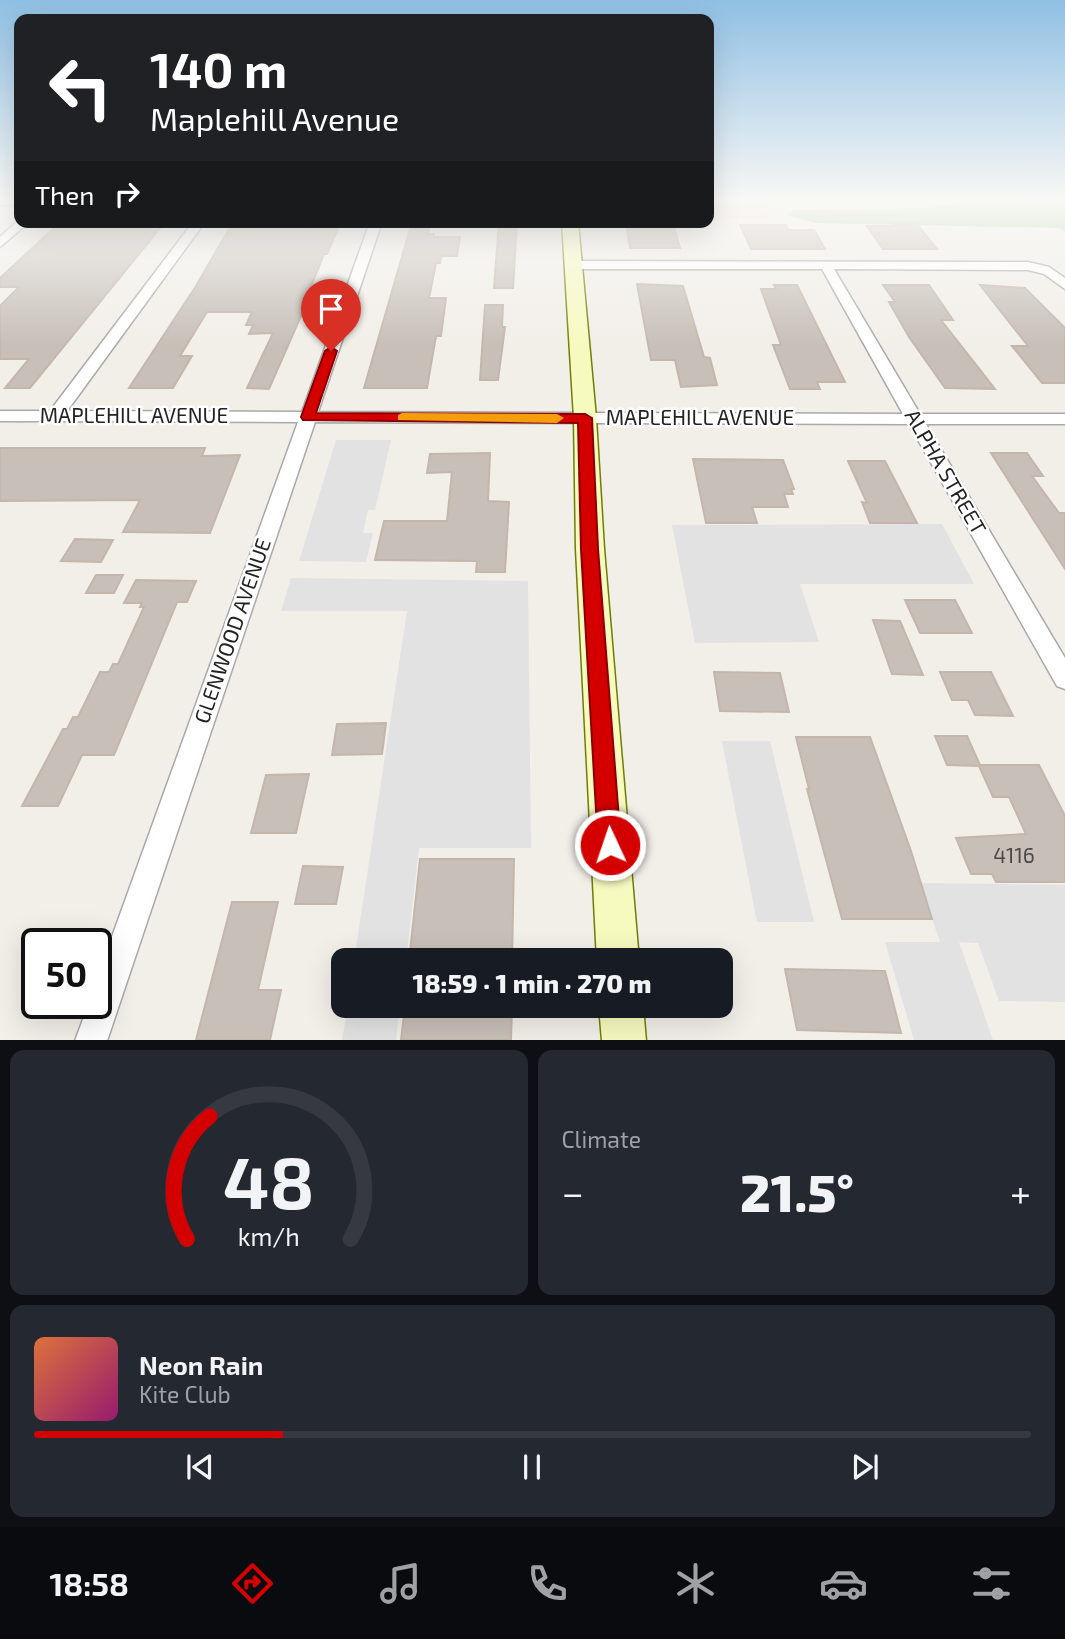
<!DOCTYPE html>
<html lang="en">
<head>
<meta charset="utf-8">
<style>
	body { margin:0; font-family:"Exo 2",sans-serif; background:#242831; color:#f1f3f6; height:100vh; display:flex; flex-direction:column; font-size:26px; white-space:nowrap }
	* { box-sizing:border-box; margin:0 }
	p { font-size:23px; color:#9ea1a6 }
	.icon { flex:none; width:38px; height:38px; fill:none; stroke:currentColor; stroke-width:2; stroke-linecap:round; stroke-linejoin:round }
	.map { position:relative; height:1040px; overflow:hidden }
	.details { display:flex; flex-direction:column; gap:10px; padding:10px; background:#0d0f14; flex:1 }
	.details>* { flex:none }
	.guide { position:absolute; left:14px; top:14px; width:700px; height:214px; border-radius:14px; box-shadow:0 7px 28px #0002; background:#202124; color:#fff; overflow:hidden }
	.speed { position:absolute; left:21px; top:928px; display:flex; gap:14px; font-size:35px; font-weight:700; text-align:center }
	.speed>* { display:grid; place-content:center; width:91px; height:91px; border-radius:50%; background:#171b24; box-shadow:0 7px 28px #0002; line-height:1 }
	.speed .limit { border:4px solid #111; border-radius:10px; background:#fff; color:#111 }
	.pin { position:absolute; display:grid; place-items:center; width:60px; height:60px; color:#fff; margin:-72px -30px; border-radius:50% 50% 50% 0; rotate:-45deg; box-shadow:0 0 7px #0007 }
	.pin .icon { rotate:45deg }
	.me { position:absolute; width:77px; margin:-38px; rotate:357deg; stroke-linejoin:round; filter:drop-shadow(0 0 5px #0008) }
	.turn { display:flex; align-items:center; gap:24px; height:147px; padding:0 21px; font-size:32px }
	.turn .icon { width:91px; height:91px; stroke-width:2.5 }
	.turn b { display:block; font-size:49px; line-height:60px }
	.then { display:flex; align-items:center; height:66px; padding:0 21px; background:#0003; gap:14px; font-size:26px }
	.big { font-size:52px; font-weight:800; line-height:1.1 }
	.details .widget { flex:1; display:flex; flex-direction:column; justify-content:center; gap:10px; min-width:0; padding:0 24px; border-radius:14px; background:#242831 }
	.details .dial { align-items:center; gap:0 }
	.dial svg { height:182px; overflow:visible; fill:none; stroke:#363941; stroke-width:7; stroke-linecap:round; text-anchor:middle }
	.dial text { fill:#f1f3f6; stroke:none }
	.song { display:flex; align-items:center; gap:21px }
	.cover { width:84px; height:84px; border-radius:10px; background:linear-gradient(135deg,hsl(20 70% 55%),hsl(320 70% 35%)) }
	.played { height:7px; border-radius:4px; background:linear-gradient(90deg,#d40000 25%,#363941 25%) }
	.keys { display:flex; justify-content:space-around; direction:ltr }
	.heat { display:flex; justify-content:space-between; align-items:center; font-size:38px; direction:ltr }
	.details .tiles { flex:1; display:grid; gap:10px; grid-template-columns:1fr 1fr }
	.widget:last-child { grid-column:span 2 }
	.trip { position:absolute; left:331px; top:948px; width:402px; height:70px; border-radius:14px; background:#171b24; box-shadow:0 7px 28px #0002; font-weight:800; line-height:70px; text-align:center }
	.tab-bar { display:flex; height:112px; justify-content:space-around; align-items:center; background:#090b0e; color:#9ea1a6 }
	.tab-bar .icon { width:49px; height:49px }
	.tab-bar .current { color:#d40000 }
	.tab-bar b { font-size:32px; color:#f1f3f6 }
	.map>svg:first-child { display:block }
	.commercial { fill:#f2dad9 }
	.forest { fill:#add19e }
	.parking { fill:#e2e2e2 }
	.building { fill:#c7bfb8; stroke:#c4b6ab; stroke-width:2 }
	.lines { fill:none; stroke-linecap:round; stroke-linejoin:round }
	.minor-casing { stroke:#a9a9a9; stroke-width:3 }
	.secondary-casing { stroke:#707d05; stroke-width:3 }
	.minor { fill:#fff; fill-rule:evenodd }
	.secondary { fill:#f7fabf; fill-rule:evenodd }
	.route { fill:#d40000; stroke:#8a0000; stroke-width:2 }
	.slow { fill:#f59e0b }
	.labels { text-anchor:middle; stroke-width:5; stroke-linejoin:round; paint-order:stroke }
	.street-label { font-size:21px; fill:#222; stroke:#fff }
	.near-number-label { font-size:21px; fill:#4b4948 }
</style>
</head>
<body>
<div class="map">
<svg width="1065" height="1041" viewBox="0 0 1065 1041">
	<rect width="100%" height="100%" fill="#f2efe9"/>
	<path class="commercial" d="M709,201H761L770,218H709Z"/>
	<path class="forest" d="M974,201H1065V231L1059,228L815,223L787,215L794,210L929,208Z"/>
	<path class="parking" d="M336,440H391L375,510H368L363,533H373L366,562L299,561Z
		M942,524L974,584H800L819,642L695,643L672,525Z
		M291,578L528,581L531,848H419L406,961H354L407,611H281Z
		M722,741H770L814,922H757Z
		M920,883L1065,885V1002L999,1001L978,943L959,942L993,1040H914L885,942H940Z
		M348,1006H400L396,1040H342Z"/>
	<path class="building" d="M233,222H259L255,228L312,229L315,222H341L327,254H324L309,291H312L269,389L247,388L273,333L249,334L253,325H246L252,312H207L180,356H192L173,388H129L196,286Z
		M499,222H517L513,288H494Z
		M893,224H917L937,249H883L867,226H896Z
		M740,225H786L788,230H814L825,249H751Z
		M161,227L30,388H5L29,359H0V306L19,287H0V278L54,228Z
		M646,227H674L680,248H630L627,229Z
		M410,229H429L428,234H434V237H460L457,256H441L440,263H436L429,298H446L441,336H436L427,388H364Z
		M637,284L683,286L704,357L710,358L717,385L681,387L675,360H651Z
		M774,285H797L845,382H817L820,389H790L773,345H781L761,289H776Z
		M883,285H929L953,320H941L995,389L945,388L909,337L889,302H895Z
		M980,285L1025,288L1065,328V383H1042L1012,346H1028Z
		M485,305H503L502,327H505L498,380H480Z
		M0,448H205L202,456L240,455L210,533L123,532L140,500L0,501Z
		M490,453L488,501L509,502L505,572H476L477,561L375,560L384,521H447L452,472L427,473L430,454Z
		M991,453H1027L1043,476H1032L1059,513H1065V569Z
		M693,459L783,460L794,489H791L793,494H784L788,507H752L757,523H706Z
		M848,461H885L917,523H870L862,502L867,503Z
		M75,539L113,540L101,562L61,561Z
		M96,575H123L114,593H86Z
		M136,580L196,581L187,602H177L114,755H82L58,806H22L63,729H67L73,717H78L100,672H109L113,664H118L144,607H140L142,603H124Z
		M905,600H955L972,633H920Z
		M873,620L900,621L923,675L892,674Z
		M714,672L780,673L789,712L720,711Z
		M940,672H991L1013,716L975,715L968,700H952Z
		M386,723L382,754L332,755L337,724Z
		M935,736H967L980,765H1039L1065,816V882H996L992,874H971L956,838L1026,834L1009,797H993L979,766L947,765Z
		M796,737H870L911,851L932,919H842L807,789H809Z
		M309,774L296,833H251L266,775Z
		M420,859H514L512,961H409Z
		M303,866L343,867L336,904H295Z
		M232,902H278L258,990H281L270,1040H196Z
		M785,969L885,971L901,1033L797,1030Z
		M405,1006H512L511,1040H401Z"/>
	<g class="lines">
		<defs>
			<path id="minor" d="M0,201H19V205H0Z
				M19,220V222H29L0,247V237Z
				M193,222H205L67,411L302,412L370,222H382L318,412L903,414L822,269H574L568,265L574,261L1028,262L1049,267L1065,278V289L1044,274L1028,270L834,269L920,414H1065V424H926L1065,658V689L1057,686L909,424L315,422L107,1041H75L89,1003H96V981L298,422L0,421V411H50Z"/>
			<path id="secondary" d="M562,222H578L596,418L604,549L639,961H597L576,549L574,418Z
				M599,1006H643L646,1041H602Z"/>
		</defs>
		<use href="#minor" class="minor-casing"/>
		<use href="#secondary" class="secondary-casing"/>
		<use href="#minor" class="minor"/>
		<use href="#secondary" class="secondary"/>
	</g>
	<linearGradient id="sky" x2="0" y2="1"><stop stop-color="#8fc0e4"/><stop offset="0.58" stop-color="#f9f8f5"/><stop offset="1" stop-color="#f9f8f5" stop-opacity="0"/></linearGradient>
	<rect width="1065" height="346" fill="url(#sky)"/>
	<path class="route" d="M331,347L337,351L316,413L585,414L592,418L598,549L621,845L618,853L610,856L602,853L598,845L581,549L578,423L303,420L301,417L325,351Z"/>
	<path class="slow" d="M402,413L557,414L564,418L557,423L398,420V415Z"/>
	<g class="labels">
		<g class="street-label">
			<text x="134" y="423">MAPLEHILL AVENUE</text>
			<text x="700" y="425">MAPLEHILL AVENUE</text>
			<text transform="translate(945 472) rotate(60)" y="7">ALPHA STREET</text>
			<text transform="translate(233 631) rotate(-71)" y="7">GLENWOOD AVENUE</text>
		</g>
		<g class="near-number-label">
			<text x="1014" y="863">4116</text>
		</g>
	</g>
</svg>
<div class="speed"><div class="limit">50</div></div>
<div class="pin" style="left:331px;top:351px;background:#d93025"><svg class="icon" aria-label="arrive" viewBox="0 0 24 24"><path d="M6 21V4h12l-3 4 3 4H6"/></svg></div>
<svg class="me" style="left:610px;top:845px" viewBox="-20 -20 40 40"><circle r="17" fill="#d40000" stroke="#fff" stroke-width="3"/><path d="M0-11L8 9 0 5-8 9z" fill="#fff"/></svg>
<div class="trip">18:59 · 1 min · 270 m</div>
<div class="guide">
<div class="turn"><svg class="icon" aria-label="left" viewBox="0 0 24 24"><path d="M17 20v-9H6M10 6l-5 5 5 5"/></svg><div><b>140 m</b>Maplehill Avenue</div></div>
<div class="then">Then<svg class="icon" aria-label="right" viewBox="0 0 24 24"><path d="M7 20v-9h11M14 6l5 5-5 5"/></svg></div>
</div>
</div>
<section class="details">
<div class="tiles">
<div class="widget dial"><svg viewBox="0 0 100 80">
<path d="M14 69A42 42 0 1 1 86 69"/>
<path d="M14 69A42 42 0 0 1 24 15" stroke="#d40000"/>
<text x="50" y="56" font-size="32" font-weight="700">48</text>
<text x="50" y="72" font-size="11">km/h</text>
</svg></div>
<div class="widget"><p>Climate</p>
<div class="heat"><a>−</a><b class="big">21.5°</b><a>+</a></div>
</div>
<div class="widget">
<div class="song"><i class="cover"></i><div><b>Neon Rain</b><p>Kite Club</p></div></div>
<div class="played"></div>
<div class="keys"><svg class="icon" aria-label="previous" viewBox="0 0 24 24"><path d="M18 5L8 12l10 7zM5 5v14"/></svg><svg class="icon" aria-label="pause" viewBox="0 0 24 24"><path d="M8 5v14M16 5v14"/></svg><svg class="icon" aria-label="next" viewBox="0 0 24 24"><path d="M6 5l10 7-10 7zM19 5v14"/></svg></div>
</div>
</div>
</section>
<nav class="tab-bar">
<b>18:58</b>
<svg class="icon current" aria-label="directions" viewBox="0 0 24 24"><path d="M12 3l9 9-9 9-9-9zM9 14v-3h6M13 9l2 2-2 2"/></svg>
<svg class="icon" aria-label="music" viewBox="0 0 24 24"><path d="M9 18V5l10-2v13"/><circle cx="6" cy="18" r="3"/><circle cx="16" cy="16" r="3"/></svg>
<svg class="icon" aria-label="phone" viewBox="0 0 24 24"><path d="M5 4h4l2 5-3 2q2 4 5 5l2-3 5 2v4C11 20 4 13 5 4z"/></svg>
<svg class="icon" aria-label="climate" viewBox="0 0 24 24"><path d="M12 3v18M4 7l16 10M4 17L20 7"/></svg>
<svg class="icon" aria-label="car" viewBox="0 0 24 24"><path d="M5 17H2v-5l4-1 3-4h7l3 4 3 1v5h-3M9 17h6M6 11h13"/><circle cx="7" cy="17" r="2"/><circle cx="17" cy="17" r="2"/></svg>
<svg class="icon" aria-label="filters" viewBox="0 0 24 24"><path d="M4 7h16M4 17h16"/><circle cx="9" cy="7" r="2"/><circle cx="15" cy="17" r="2"/></svg>
</nav>
</body>
</html>
